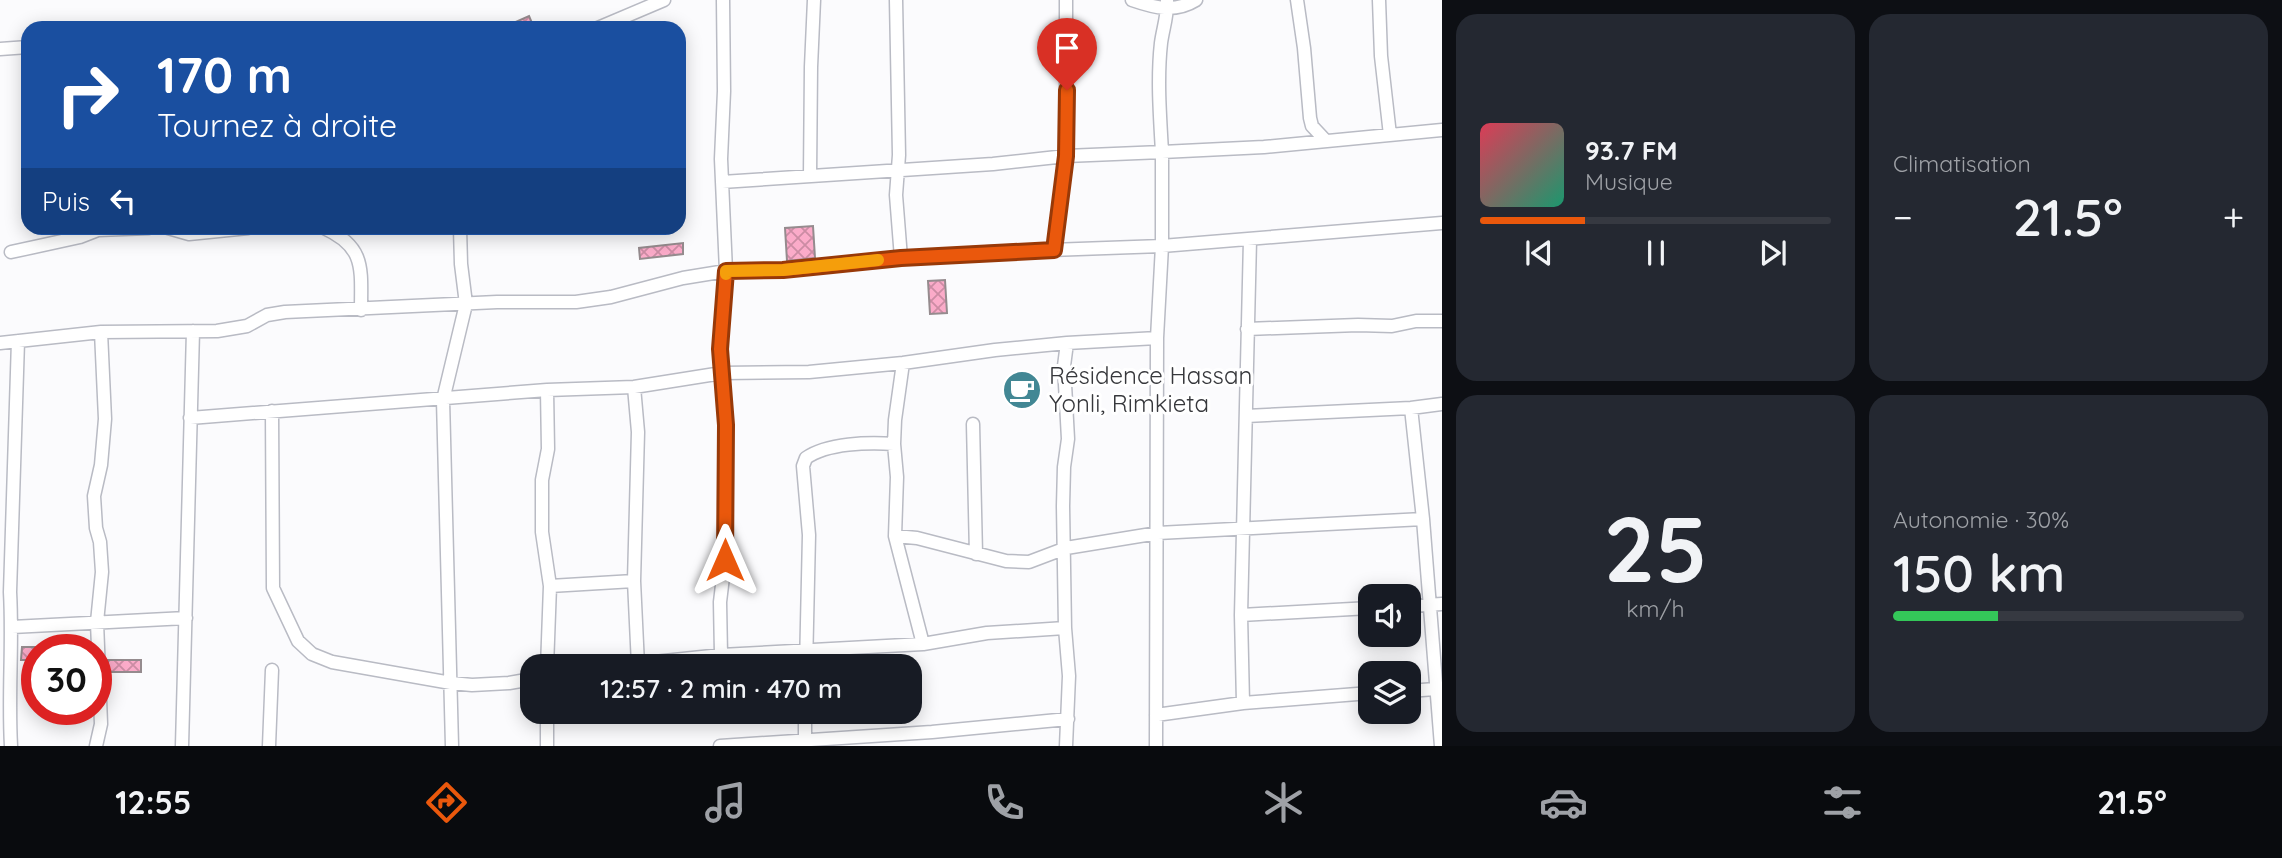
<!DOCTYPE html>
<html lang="fr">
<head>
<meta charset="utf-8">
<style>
	body { margin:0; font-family:Quicksand,sans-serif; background:#242831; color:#f1f3f6; height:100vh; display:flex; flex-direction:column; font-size:26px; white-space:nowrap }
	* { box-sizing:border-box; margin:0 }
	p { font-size:23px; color:#9ea1a6 }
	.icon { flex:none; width:38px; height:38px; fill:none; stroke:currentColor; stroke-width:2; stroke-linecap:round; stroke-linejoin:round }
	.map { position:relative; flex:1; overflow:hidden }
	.drawer { display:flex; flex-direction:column; gap:14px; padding:14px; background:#0d0f14; width:840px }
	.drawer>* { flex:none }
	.banner { position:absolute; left:21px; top:21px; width:665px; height:214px; border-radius:21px; box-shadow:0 4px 18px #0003; background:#1a4fa0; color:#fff; overflow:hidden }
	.fabs { position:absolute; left:1358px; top:584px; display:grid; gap:14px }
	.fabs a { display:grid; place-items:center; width:63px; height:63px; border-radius:14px; background:#171b24; box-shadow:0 4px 18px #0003; font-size:35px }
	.speed { position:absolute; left:21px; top:634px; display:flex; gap:14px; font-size:35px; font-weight:700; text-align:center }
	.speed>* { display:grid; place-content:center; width:91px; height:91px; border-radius:50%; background:#171b24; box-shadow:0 4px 18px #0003; line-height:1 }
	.speed .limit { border:10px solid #d22; background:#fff; color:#111 }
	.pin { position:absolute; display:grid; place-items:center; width:60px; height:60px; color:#fff; margin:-72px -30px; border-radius:50% 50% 50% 0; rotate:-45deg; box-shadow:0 0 7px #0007 }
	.pin .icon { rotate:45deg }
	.me { position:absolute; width:77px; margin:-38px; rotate:0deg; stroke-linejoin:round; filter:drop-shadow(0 0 5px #0008) }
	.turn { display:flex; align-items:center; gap:24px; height:147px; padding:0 21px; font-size:32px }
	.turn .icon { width:91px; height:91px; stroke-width:2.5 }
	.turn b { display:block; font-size:49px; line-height:60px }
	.then { display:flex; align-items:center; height:66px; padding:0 21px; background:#0003; gap:14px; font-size:26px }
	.big { font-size:52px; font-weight:600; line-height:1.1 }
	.drawer .card { flex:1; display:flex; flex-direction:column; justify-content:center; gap:10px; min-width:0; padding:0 24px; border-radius:21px; background:#242831 }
	.drawer .dial { align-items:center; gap:0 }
	.dial b { font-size:91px; line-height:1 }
	.song { display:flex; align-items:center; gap:21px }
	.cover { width:84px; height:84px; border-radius:10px; background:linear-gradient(135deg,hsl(350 70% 55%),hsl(160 70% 35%)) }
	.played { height:7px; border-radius:4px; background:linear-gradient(90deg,#ea580c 30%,#363941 30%) }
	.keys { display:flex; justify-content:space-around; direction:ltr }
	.heat { display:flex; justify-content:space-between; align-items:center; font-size:38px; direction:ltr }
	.charge { height:10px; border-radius:5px; background:linear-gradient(90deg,#34c759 30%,#363941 0) }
	.drawer .tiles { flex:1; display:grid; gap:14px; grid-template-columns:repeat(2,1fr) }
	.trip { position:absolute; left:520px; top:654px; width:402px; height:70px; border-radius:21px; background:#171b24; box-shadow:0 4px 18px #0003; font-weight:600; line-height:70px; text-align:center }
	.tabs { display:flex; height:112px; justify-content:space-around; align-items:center; background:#090b0e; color:#9ea1a6 }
	.tabs .icon { width:49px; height:49px }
	.tabs .selected { color:#ea580c }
	.tabs b { font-size:32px; color:#f1f3f6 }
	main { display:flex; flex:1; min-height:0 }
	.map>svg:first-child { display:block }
	.building { fill:url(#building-cross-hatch); stroke:#958b8e; stroke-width:2 }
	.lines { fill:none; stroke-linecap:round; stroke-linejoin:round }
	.minor-casing { stroke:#b9bbc4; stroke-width:15 }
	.minor { stroke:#fff; stroke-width:12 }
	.route-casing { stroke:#983908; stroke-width:18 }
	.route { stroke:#ea580c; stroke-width:12 }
	.slow { stroke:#f59e0b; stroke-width:12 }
	.labels { text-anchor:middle; stroke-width:6; stroke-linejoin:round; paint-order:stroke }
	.poi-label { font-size:24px; fill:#37383c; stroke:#fff; text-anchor:start }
</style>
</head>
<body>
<main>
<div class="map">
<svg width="1442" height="746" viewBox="0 0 1442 746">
	<defs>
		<pattern id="building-cross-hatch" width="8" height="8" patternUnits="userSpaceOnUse" patternTransform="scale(1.75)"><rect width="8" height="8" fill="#fbabc9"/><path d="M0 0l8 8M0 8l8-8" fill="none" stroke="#cc8ca4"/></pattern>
	</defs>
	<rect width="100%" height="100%" fill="#fbfbfd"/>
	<path class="building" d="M529,16L534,28H502Z
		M813,226L815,258L787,261L785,228Z
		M683,243V254L640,259L639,248Z
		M945,280L947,313L930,314L928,281Z
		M22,647H35V660H21Z
		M108,660H141V672H108Z"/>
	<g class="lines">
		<defs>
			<path id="minor" d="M896,0L899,155L896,195L901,258
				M1132,0C1155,8 1175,13 1196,0
				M1297,0L1304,48L1310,118L1312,126L1326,141
				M1379,0L1381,56L1390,135
				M598,28L664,0
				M0,49L28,47
				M810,176L811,67L814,0
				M722,182L993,164L1066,156L1162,152C1160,116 1157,79 1161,43C1163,28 1168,15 1167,0
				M168,228L189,234L248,228
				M324,228C366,247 361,269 361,310
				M1054,250L1066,156V0
				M11,252L80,237L98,230L149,228
				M1247,329L1358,325L1392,326L1416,321H1442
				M0,343L101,332L217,331L247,326L267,315L285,312L497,302H576L611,297L683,278L726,271L783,270L901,258L993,252L1162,246L1442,223
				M903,363L895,420L894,444L897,477L895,536L923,644
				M634,387L638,432L634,581L638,665
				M1411,408L1423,519L1441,746
				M272,411L273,588L298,641L312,654L332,662L451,683L472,685L509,683L532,679
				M1246,416L1411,408L1442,404
				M190,418L547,390L634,387L722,373L809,372L903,363L995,350L1067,343L1157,338
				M973,424L976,554
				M895,536L917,538L1006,561L1029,562L1066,548L1158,533L1423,519
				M550,586L634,581
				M1409,606L1442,604
				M1241,615L1370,608
				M12,627L186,618
				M721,655L720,602L725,560L726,425L720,349L726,271L721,159L724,91L723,0
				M547,667L550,586L542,532V480L548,449L547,390
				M607,667L721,655L923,644L987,633L1065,628
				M806,667L809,535L803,466L806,458C827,443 869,442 894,444
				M1409,691L1435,689
				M1243,703L1241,615L1250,240
				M547,712V746
				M805,712V746
				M1156,715L1243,703L1370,693
				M11,746C8,695 13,643 10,592L18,341
				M96,746L101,724L97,622L102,572L100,542L96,528L94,496L101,465L105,419L101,332
				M182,746L193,331
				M269,746L272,670
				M452,746L443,400L466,304L461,264L460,228
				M720,746L932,732L1068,719
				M1066,746L1069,676L1065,628L1063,506L1064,467L1068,439L1064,366L1067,343
				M1156,746L1157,338L1162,246V152L1264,147L1442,130"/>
		</defs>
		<use href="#minor" class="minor-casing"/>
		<use href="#minor" class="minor"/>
	</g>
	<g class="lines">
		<defs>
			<path id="route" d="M725,560L726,425L720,349L726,271L783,270L901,258L1054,250L1066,156L1067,90"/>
		</defs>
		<use href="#route" class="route-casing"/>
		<use href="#route" class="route"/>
		<path class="slow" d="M726,274V271L783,270L878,260"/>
	</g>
	<defs>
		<symbol id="cafe-disc" viewBox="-11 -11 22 22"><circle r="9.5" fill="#428794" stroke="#fff"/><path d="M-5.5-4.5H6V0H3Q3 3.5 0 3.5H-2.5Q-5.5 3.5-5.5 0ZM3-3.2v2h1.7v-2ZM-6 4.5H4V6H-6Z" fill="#fff"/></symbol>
	</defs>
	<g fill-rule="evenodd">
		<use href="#cafe-disc" x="1000" y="368" width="44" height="44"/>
	</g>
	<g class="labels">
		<g class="poi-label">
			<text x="1049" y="384">Résidence Hassan<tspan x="1049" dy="28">Yonli, Rimkieta</tspan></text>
		</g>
	</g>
</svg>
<div class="fabs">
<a><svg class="icon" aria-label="sound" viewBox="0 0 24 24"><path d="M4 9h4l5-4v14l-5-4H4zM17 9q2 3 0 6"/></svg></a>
<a><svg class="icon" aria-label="layers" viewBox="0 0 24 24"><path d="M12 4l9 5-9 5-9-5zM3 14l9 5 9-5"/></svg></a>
</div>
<div class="speed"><div class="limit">30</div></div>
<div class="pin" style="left:1067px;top:90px;background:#d93025"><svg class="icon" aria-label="arrive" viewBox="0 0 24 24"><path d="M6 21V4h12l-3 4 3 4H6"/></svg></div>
<svg class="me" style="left:725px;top:560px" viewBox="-20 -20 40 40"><path d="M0-17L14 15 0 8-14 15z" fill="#ea580c" stroke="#fff" stroke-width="4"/></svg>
<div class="trip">12:57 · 2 min · 470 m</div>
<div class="banner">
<div class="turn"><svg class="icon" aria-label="right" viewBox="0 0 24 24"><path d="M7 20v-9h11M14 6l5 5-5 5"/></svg><div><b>170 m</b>Tournez à droite</div></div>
<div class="then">Puis<svg class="icon" aria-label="left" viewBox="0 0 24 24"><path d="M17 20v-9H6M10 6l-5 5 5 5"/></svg></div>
</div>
</div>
<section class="drawer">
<div class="tiles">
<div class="card">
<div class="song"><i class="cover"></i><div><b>93.7 FM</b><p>Musique</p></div></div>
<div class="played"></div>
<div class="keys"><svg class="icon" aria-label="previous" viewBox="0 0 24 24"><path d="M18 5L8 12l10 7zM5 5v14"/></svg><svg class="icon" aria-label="pause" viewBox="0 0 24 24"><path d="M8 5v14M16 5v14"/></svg><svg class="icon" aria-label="next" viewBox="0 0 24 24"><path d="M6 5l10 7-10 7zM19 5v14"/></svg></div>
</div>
<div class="card"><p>Climatisation</p>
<div class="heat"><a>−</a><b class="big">21.5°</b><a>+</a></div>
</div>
<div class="card dial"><b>25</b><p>km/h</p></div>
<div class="card"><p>Autonomie · 30%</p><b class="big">150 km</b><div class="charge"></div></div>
</div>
</section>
</main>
<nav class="tabs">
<b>12:55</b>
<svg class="icon selected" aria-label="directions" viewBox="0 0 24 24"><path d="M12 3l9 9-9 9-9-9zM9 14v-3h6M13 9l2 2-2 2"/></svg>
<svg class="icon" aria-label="music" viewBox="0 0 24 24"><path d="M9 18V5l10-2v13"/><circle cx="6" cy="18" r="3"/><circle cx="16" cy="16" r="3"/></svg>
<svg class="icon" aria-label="phone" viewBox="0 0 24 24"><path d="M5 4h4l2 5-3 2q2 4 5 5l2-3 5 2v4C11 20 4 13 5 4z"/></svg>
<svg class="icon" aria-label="climate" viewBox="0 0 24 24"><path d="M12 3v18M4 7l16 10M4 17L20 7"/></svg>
<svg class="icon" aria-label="car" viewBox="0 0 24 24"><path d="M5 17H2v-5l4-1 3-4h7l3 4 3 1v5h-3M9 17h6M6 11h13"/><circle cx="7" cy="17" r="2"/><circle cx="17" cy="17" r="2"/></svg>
<svg class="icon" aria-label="filters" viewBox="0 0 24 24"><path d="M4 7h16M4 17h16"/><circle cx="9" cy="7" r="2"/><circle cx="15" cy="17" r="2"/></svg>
<b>21.5°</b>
</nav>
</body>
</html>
